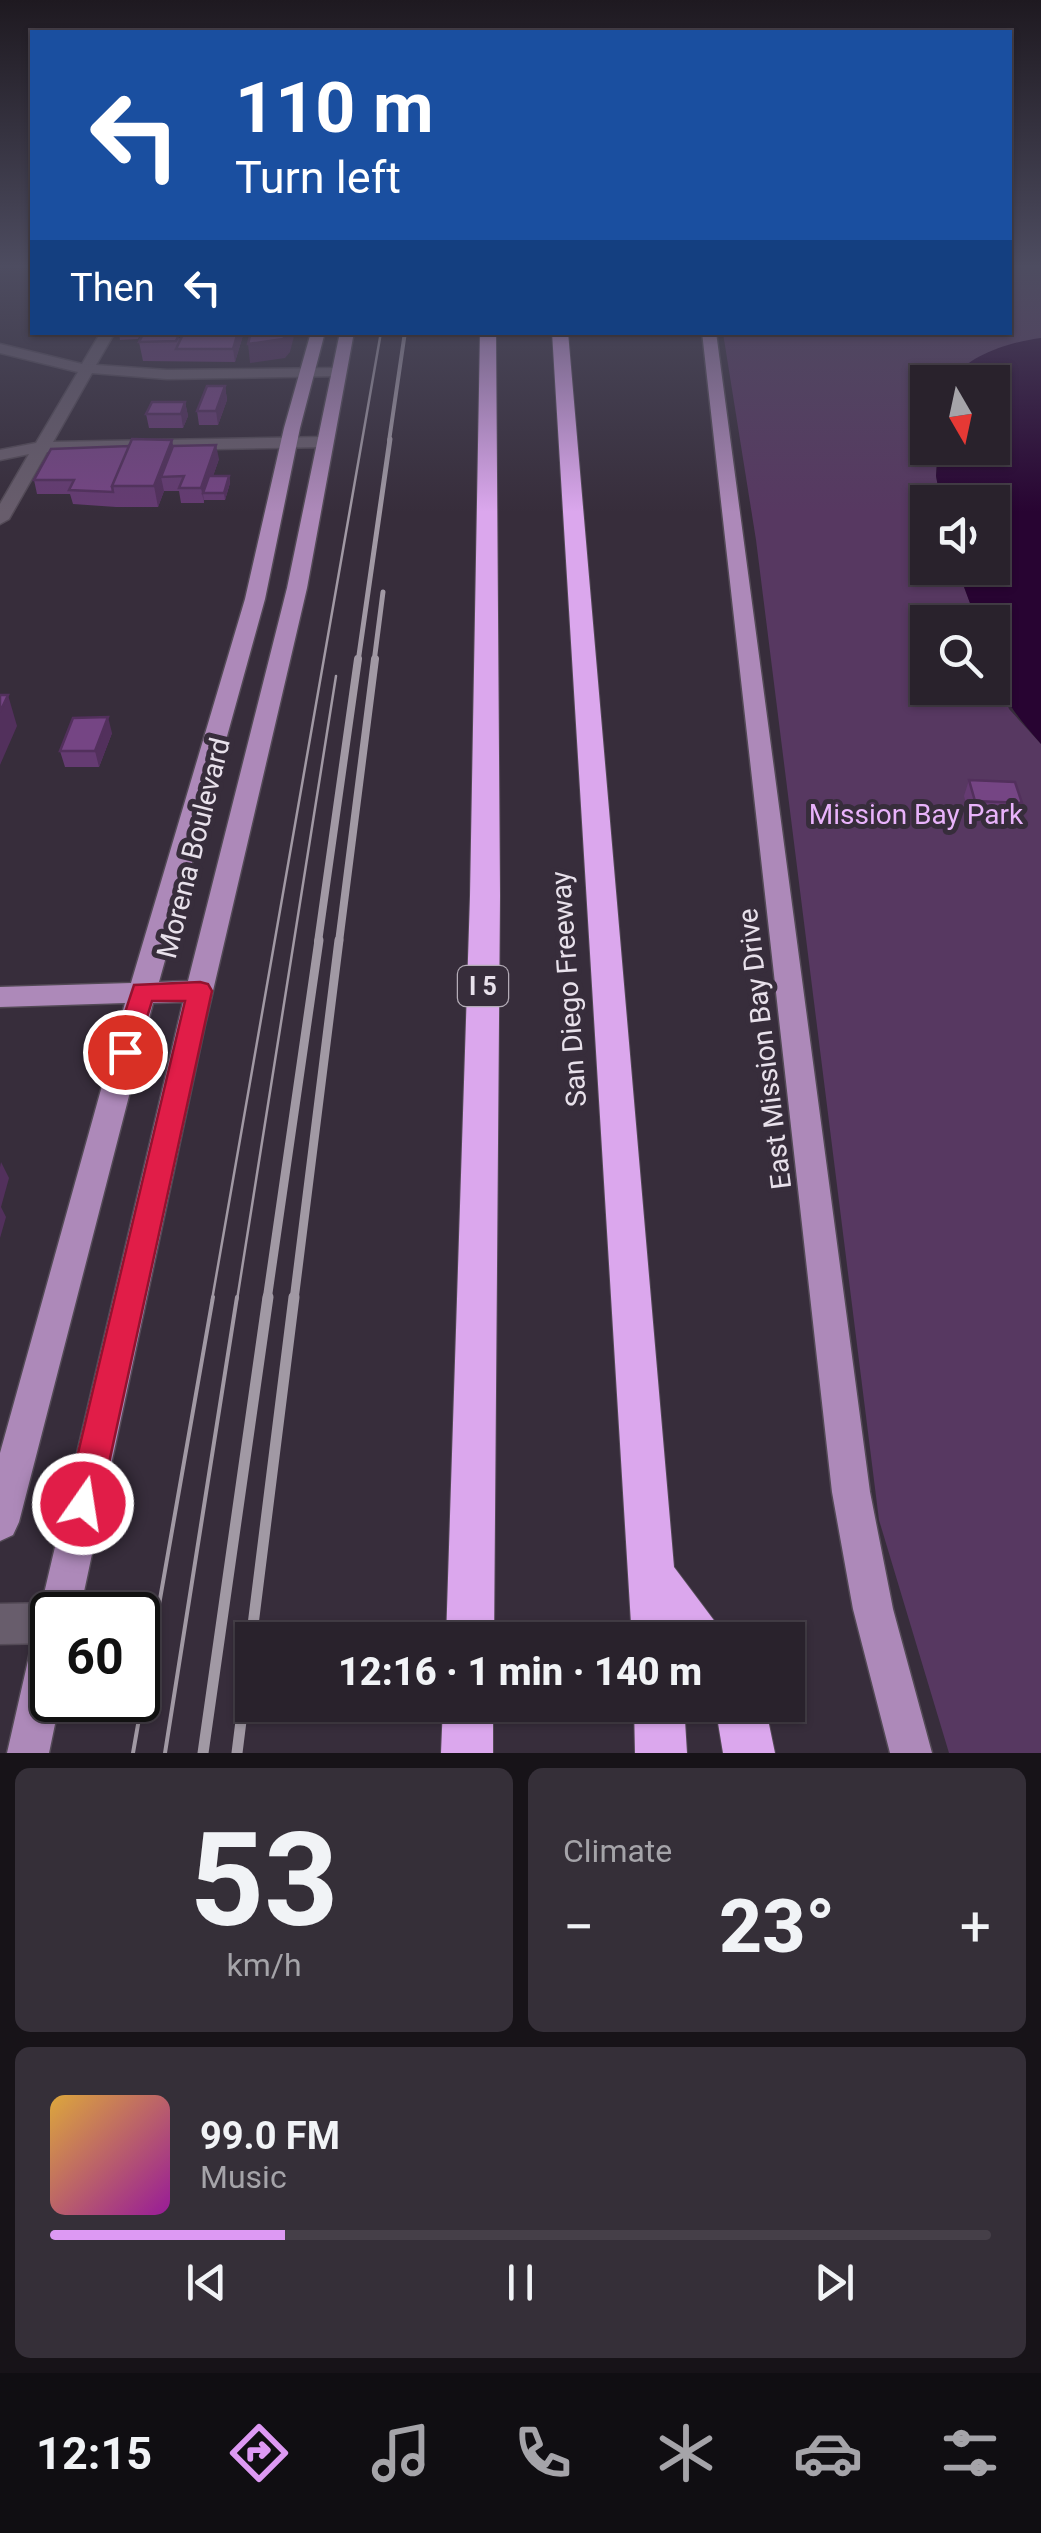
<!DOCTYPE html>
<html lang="en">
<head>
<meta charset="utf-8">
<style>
	body { margin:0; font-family:Roboto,sans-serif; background:#352f38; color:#f1f3f6; height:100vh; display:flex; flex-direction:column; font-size:38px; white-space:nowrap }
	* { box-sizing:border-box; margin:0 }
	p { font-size:32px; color:#a5a4a9 }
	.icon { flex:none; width:55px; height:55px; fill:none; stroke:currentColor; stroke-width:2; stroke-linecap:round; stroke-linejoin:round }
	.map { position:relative; height:1753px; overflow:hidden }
	.panel { display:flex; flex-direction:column; gap:15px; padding:15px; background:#171318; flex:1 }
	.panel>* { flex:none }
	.banner { position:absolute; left:30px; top:30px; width:982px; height:305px; border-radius:0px; box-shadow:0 2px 8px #0004,0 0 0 2px #453f48; background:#1a4fa0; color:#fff; overflow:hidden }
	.needle { width:65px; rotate:171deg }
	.buttons { position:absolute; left:910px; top:365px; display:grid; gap:20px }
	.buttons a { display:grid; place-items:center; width:100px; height:100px; border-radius:0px; background:#29222c; box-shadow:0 2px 8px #0004,0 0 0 2px #453f48; font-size:50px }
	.speed { position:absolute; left:30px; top:1592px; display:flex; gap:20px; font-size:50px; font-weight:700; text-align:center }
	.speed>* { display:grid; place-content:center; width:130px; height:130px; border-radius:50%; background:#29222c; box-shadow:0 2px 8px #0004,0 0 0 2px #453f48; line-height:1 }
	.speed .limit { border:5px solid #111; border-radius:15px; background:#fff; color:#111 }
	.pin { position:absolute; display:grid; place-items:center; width:85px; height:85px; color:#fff; margin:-42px; border:5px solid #fff; border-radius:50%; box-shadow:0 2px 10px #0007 }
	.me { position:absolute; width:110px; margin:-55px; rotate:13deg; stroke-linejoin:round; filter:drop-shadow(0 0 8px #0008) }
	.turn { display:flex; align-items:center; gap:35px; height:210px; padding:0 40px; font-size:45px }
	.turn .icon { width:130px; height:130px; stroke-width:2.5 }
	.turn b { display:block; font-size:70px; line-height:85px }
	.then { display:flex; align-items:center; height:95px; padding:0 40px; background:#0003; gap:20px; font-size:38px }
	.big { font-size:75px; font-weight:800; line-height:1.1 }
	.panel .widget { flex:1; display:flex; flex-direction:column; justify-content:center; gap:15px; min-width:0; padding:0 35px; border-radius:15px; background:#352f38 }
	.panel .dial { align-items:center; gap:0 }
	.dial b { font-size:130px; line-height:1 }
	.song { display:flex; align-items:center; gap:30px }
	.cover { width:120px; height:120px; border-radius:15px; background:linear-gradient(135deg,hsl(40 70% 55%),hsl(300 70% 35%)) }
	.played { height:10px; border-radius:5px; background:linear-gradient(90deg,#dd99f3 25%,#453f48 25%) }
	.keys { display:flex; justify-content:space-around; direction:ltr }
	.heat { display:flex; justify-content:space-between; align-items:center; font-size:55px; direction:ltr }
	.panel .tiles { flex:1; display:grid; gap:15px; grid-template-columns:1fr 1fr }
	.widget:last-child { grid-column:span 2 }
	.trip { position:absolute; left:235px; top:1622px; width:570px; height:100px; border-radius:0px; background:#29222c; box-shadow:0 2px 8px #0004,0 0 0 2px #453f48; font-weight:800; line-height:100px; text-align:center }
	.menu { display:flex; height:160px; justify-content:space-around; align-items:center; background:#100e12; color:#a5a4a9 }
	.menu .icon { width:70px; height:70px }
	.menu .current { color:#dd99f3 }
	.menu b { font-size:45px; color:#f1f3f6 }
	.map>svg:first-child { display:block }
	.green { fill:#573861 }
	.water { fill:#280432 }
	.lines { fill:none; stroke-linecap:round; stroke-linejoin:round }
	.minor-casing { stroke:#534a56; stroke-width:3 }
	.major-casing { stroke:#534a56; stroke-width:3 }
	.highway-casing { stroke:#534a56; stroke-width:2 }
	.minor { fill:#685d6c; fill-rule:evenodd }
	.major { fill:#ad89b9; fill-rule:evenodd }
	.highway { fill:#dba7ed; fill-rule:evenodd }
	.tram-far1 { stroke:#a199a4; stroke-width:2.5 }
	.tram { stroke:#a199a4; stroke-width:4 }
	.rail-far4 { stroke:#a199a4; stroke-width:4 }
	.rail-far3 { stroke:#a199a4; stroke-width:5 }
	.rail-far2 { stroke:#a199a4; stroke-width:8 }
	.rail-far1 { stroke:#a199a4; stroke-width:9 }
	.rail { stroke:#a199a4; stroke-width:11 }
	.wall { fill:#653b72 }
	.shaded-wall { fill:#52305c }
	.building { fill:#754584; stroke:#52305c; stroke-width:2.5 }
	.route { fill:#e11d48; stroke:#92132f; stroke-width:2.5 }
	.labels { text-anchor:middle; stroke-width:10; stroke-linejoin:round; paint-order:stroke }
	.shield { fill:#372d3b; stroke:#b3abb6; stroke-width:2.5 }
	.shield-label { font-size:25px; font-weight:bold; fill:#e8e1eb }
	.park-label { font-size:28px; fill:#e9b3fb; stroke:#372d3b }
	.street-label { font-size:28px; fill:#e8e1eb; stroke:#372d3b }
</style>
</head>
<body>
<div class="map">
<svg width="1041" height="1753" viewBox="0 0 1041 1753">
	<rect width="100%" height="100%" fill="#372d3b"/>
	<path class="green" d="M1010,266H1041V338L962,366L951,382H928V448H938L936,476L941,502H928V568H957L977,622H928V688H992L993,663L1009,709L1041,744V1753H949L879,1520L756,540L723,333L1010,332Z"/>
	<path class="water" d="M1041,338V744C1002,700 992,682 992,622H977L957,568H992V502H941L936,476L938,448H992V382H951C966,355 1011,342 1041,338Z"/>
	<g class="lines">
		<defs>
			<path id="minor" d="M101,332H115L96,365L167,370L339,368L346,372L339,376L167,379L92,373L53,442L324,437L332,442L324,447L47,452L9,519L0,524V504L29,454L0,460V450L36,443L78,372L0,353V344L82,364Z
				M52,1603L66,1609L69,1615H52V1643L0,1644V1604Z"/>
			<path id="major" d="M311,332H325L300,428L265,599L159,982L188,981L287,588L340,332H354L307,588L205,1025L79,1615H52V1700H60L49,1753H7L32,1643L38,1629L44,1626L39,1615L183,1002L153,1003L19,1522L13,1535L0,1541V1453L125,1003L0,1007V987L131,983L245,599L284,428Z
				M702,332H716L870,1492L893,1609L932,1753H890L853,1609L832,1492Z"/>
			<path id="highway" d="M480,332H496L500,896L494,1640H446L470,896Z
				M552,332H568L674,1567L716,1623L723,1640H632Z
				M443,1705H493V1753H441Z
				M634,1705H684L687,1753H635Z
				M715,1705H765L775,1753H723Z"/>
		</defs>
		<use href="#minor" class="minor-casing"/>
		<use href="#major" class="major-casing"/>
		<use href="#highway" class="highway-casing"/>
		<use href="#minor" class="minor"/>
		<use href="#major" class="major"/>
		<use href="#highway" class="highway"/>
		<path class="tram-far1" d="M212,1300L381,332
			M237,1300L336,676"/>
		<path class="tram" d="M133,1753L213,1297
			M165,1753L237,1297"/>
		<path class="rail-far4" d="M389,441L405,332"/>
		<path class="rail-far3" d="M358,662L390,439
			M374,662L383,592"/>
		<path class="rail-far2" d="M318,942L358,659
			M339,942L375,659"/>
		<path class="rail-far1" d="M267,1300L319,940
			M294,1300L339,940"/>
		<path class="rail" d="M203,1753L268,1297
			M237,1753L294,1297"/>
	</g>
	<path class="wall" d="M119,332H141L138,339L120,340Z
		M244,332L235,362L143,361L139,342Z
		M225,386L227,400L218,425H199L197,411Z
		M185,402L188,416L183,428H149L146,414Z
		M173,446L219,459L213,476H229L230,483L225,500H204V503H181L179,491H164L158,507H116L73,504L70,494H37L34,480Z
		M112,733L99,767H65L60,751Z
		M969,780L1022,803L1017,819L970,817L964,796Z"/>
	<path class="shaded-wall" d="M238,332H244L235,362L233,349Z
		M288,332H295L290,352L285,358L250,363L248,344Z
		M225,386L227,400L218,425L216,411Z
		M185,402L188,416L183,428L181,414Z
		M172,440L176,460L161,477L164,491L158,507L154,486Z
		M216,445L219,459L207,493H203L204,503L201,488Z
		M229,476L230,483L225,500L224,493Z
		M8,695L17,726L0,765V712Z
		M108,717L112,733L99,767L95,751Z
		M1,1162L9,1178L1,1207L6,1217L0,1238V1167Z"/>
	<path class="building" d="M144,332H180L176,341L139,342Z
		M184,332L219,333L238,332L233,349H176Z
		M251,332H288V333L283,339L248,344Z
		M207,386H225L216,411H197Z
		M152,402H185L181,414H146Z
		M132,439L172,440L154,486H112Z
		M216,445L201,488H179L184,476L161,477L173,446Z
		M129,446L112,486L113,492L69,490L74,480H34L51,449Z
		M209,476H229L224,493H203Z
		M0,695H8L0,712Z
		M108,717L95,751H60L73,718Z
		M969,780L1015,782L1022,803L975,801Z"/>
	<linearGradient id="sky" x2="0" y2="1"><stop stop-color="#1e1920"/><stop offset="0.52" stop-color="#4d4c60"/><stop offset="1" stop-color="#4d4c60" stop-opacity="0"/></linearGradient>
	<rect width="1041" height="512" fill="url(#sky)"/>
	<path class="route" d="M200,982L208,984L212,991L100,1504L95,1516L83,1521L71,1516L66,1504L185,1001H152L134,1060H116L112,1052L134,985Z"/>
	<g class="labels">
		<rect class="shield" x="458" y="966" width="50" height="40" rx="8"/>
		<g class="shield-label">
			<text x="483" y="995">I 5</text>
		</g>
		<g class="park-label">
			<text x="916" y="824">Mission Bay Park</text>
		</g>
		<g class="street-label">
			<text transform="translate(193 848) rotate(-76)" y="10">Morena Boulevard</text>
			<text transform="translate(568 989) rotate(-94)" y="10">San Diego Freeway</text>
			<text transform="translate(764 1049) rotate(-97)" y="10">East Mission Bay Drive</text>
		</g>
	</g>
</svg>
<div class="buttons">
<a><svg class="needle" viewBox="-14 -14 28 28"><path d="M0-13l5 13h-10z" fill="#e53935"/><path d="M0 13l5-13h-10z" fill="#a5a4a9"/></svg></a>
<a><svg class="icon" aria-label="sound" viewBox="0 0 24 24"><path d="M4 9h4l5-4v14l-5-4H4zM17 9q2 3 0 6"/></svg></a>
<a><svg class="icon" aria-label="search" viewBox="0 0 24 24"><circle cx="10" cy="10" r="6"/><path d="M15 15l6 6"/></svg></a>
</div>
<div class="speed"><div class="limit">60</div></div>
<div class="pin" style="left:125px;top:1052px;background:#d93025"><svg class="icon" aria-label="arrive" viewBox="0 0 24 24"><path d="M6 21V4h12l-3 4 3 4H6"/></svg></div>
<svg class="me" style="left:83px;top:1504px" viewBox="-20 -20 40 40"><circle r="17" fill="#e11d48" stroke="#fff" stroke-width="3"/><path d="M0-11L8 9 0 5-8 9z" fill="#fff"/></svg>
<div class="trip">12:16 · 1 min · 140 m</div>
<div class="banner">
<div class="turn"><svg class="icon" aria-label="left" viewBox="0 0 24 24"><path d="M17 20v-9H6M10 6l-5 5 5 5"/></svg><div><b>110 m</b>Turn left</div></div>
<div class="then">Then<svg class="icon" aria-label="left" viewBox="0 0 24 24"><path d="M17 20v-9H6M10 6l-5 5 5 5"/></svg></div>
</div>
</div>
<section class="panel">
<div class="tiles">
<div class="widget dial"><b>53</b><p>km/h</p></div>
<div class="widget"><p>Climate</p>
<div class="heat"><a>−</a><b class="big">23°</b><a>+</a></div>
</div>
<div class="widget">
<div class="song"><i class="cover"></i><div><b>99.0 FM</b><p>Music</p></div></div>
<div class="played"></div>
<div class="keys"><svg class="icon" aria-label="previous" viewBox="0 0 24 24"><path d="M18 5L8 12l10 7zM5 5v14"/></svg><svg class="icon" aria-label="pause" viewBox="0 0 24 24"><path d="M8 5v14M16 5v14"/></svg><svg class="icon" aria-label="next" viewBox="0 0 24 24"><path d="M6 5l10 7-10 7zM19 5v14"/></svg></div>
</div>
</div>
</section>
<nav class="menu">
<b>12:15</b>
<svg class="icon current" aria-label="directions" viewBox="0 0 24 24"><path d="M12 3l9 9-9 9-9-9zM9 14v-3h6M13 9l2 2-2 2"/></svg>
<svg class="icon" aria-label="music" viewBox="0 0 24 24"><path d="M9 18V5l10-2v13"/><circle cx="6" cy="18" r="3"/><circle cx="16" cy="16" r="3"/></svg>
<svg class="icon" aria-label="phone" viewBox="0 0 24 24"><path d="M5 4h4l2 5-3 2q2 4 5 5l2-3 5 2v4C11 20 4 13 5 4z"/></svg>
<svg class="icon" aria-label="climate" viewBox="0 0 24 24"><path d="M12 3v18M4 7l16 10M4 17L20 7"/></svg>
<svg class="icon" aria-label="car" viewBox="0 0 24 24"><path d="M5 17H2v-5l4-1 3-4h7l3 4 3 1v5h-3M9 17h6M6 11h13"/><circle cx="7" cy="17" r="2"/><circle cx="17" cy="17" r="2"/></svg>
<svg class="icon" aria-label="filters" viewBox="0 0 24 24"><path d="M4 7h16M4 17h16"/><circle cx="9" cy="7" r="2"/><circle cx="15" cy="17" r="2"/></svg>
</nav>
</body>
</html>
